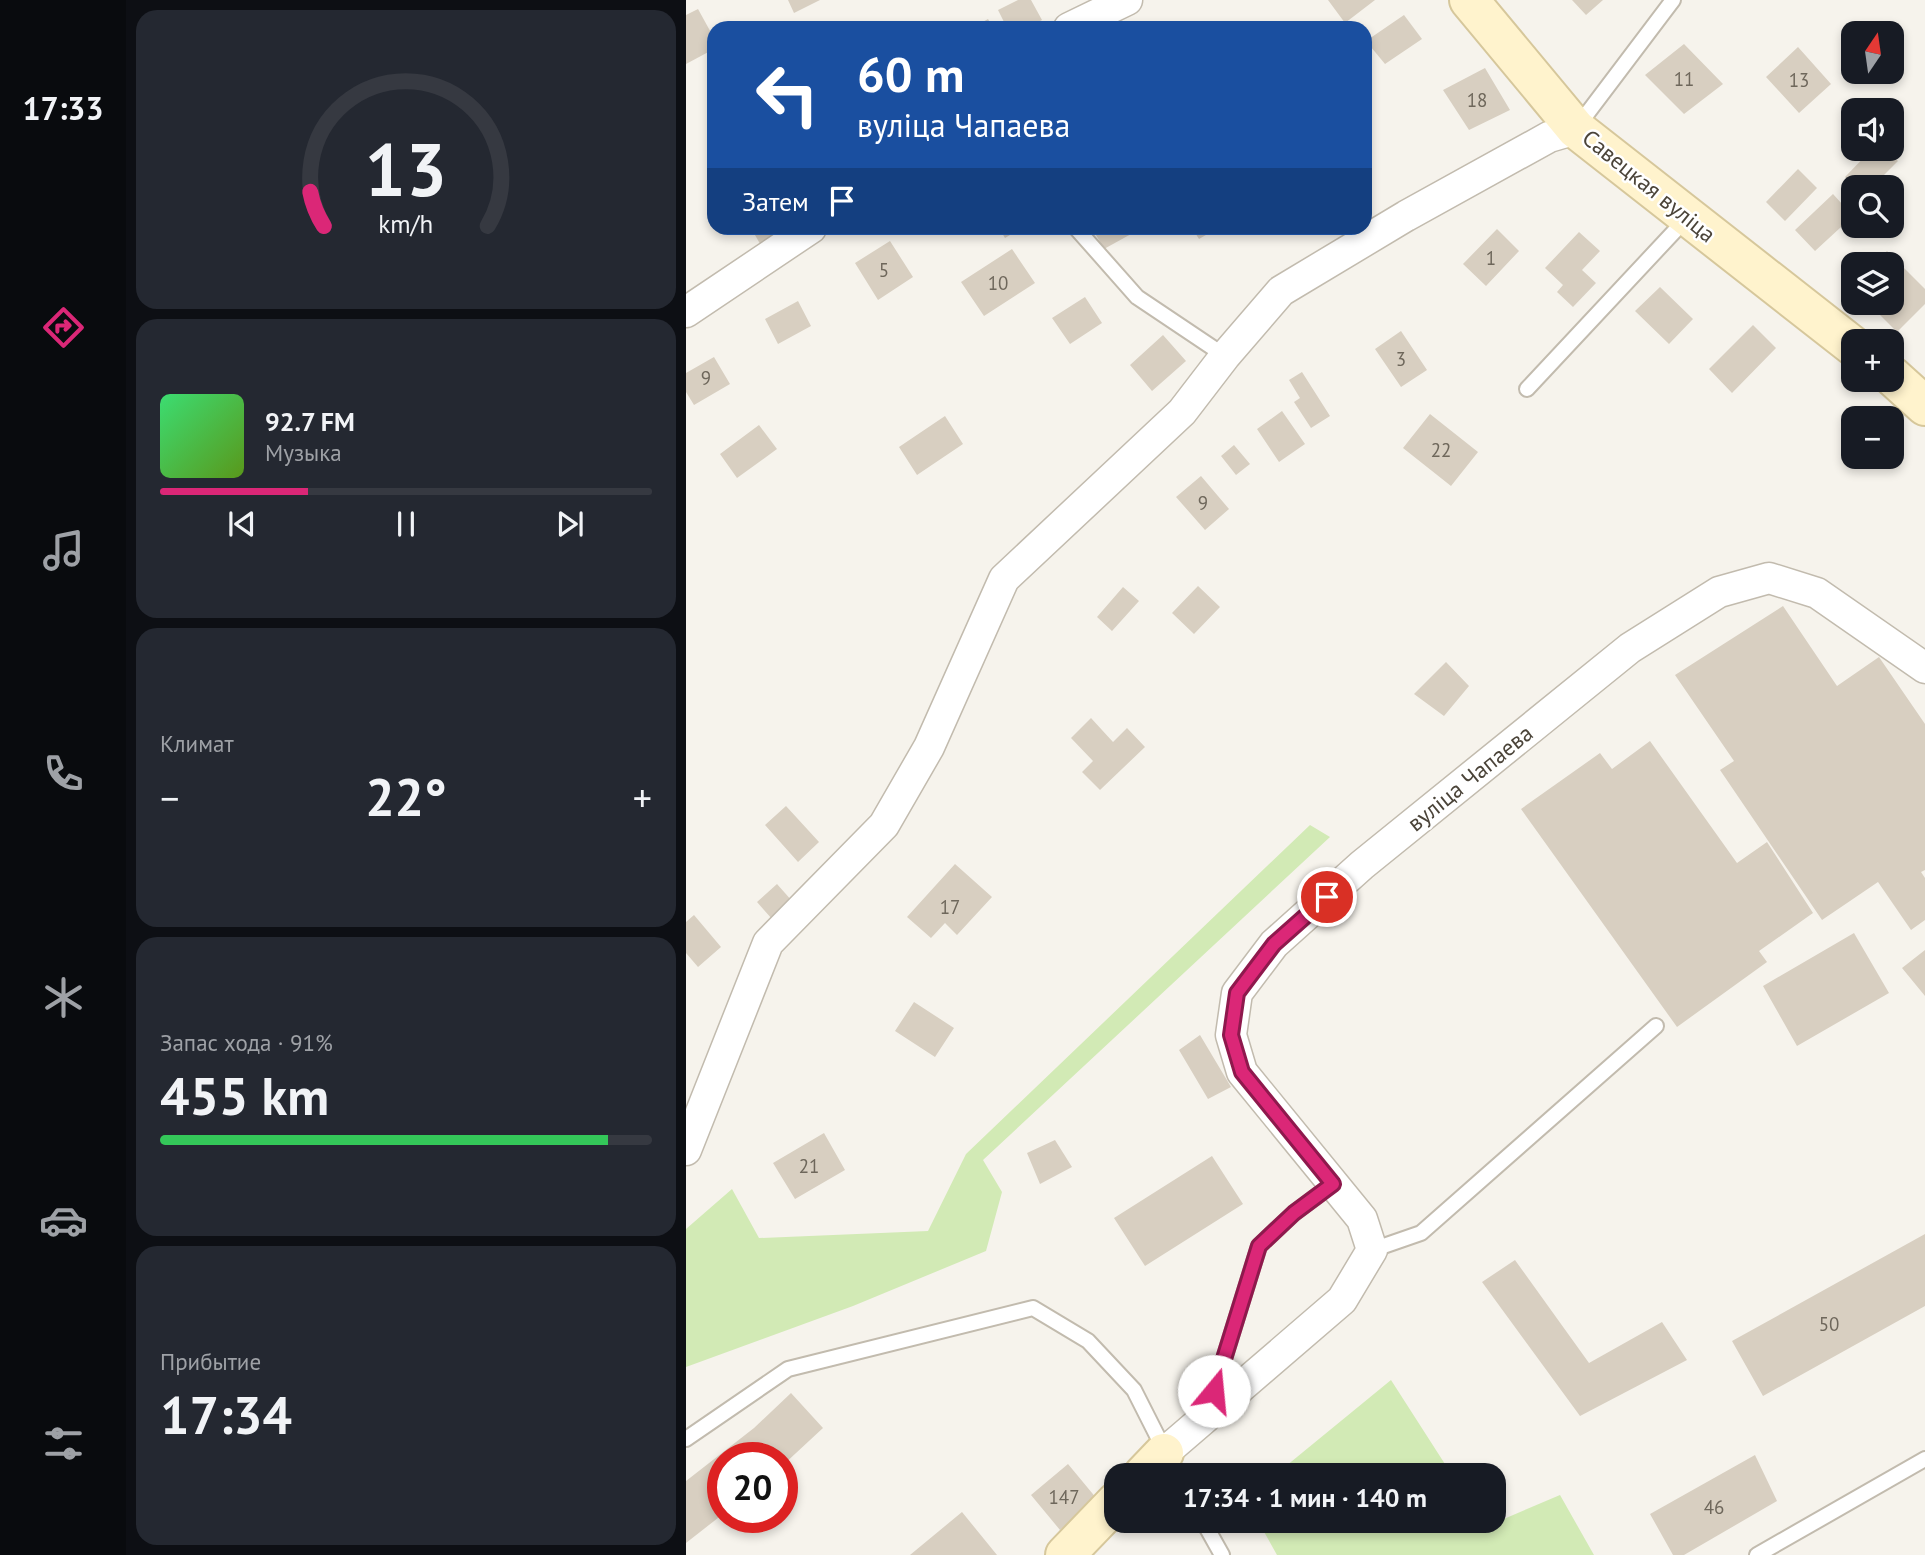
<!DOCTYPE html>
<html lang="ru">
<head>
<meta charset="utf-8">
<style>
	body { margin:0; font-family:"PT Sans",sans-serif; background:#242831; color:#f1f3f6; height:100vh; display:flex; flex-direction:column; font-size:26px; white-space:nowrap }
	* { box-sizing:border-box; margin:0 }
	p { font-size:23px; color:#9ea1a6 }
	.icon { flex:none; width:38px; height:38px; fill:none; stroke:currentColor; stroke-width:2; stroke-linecap:round; stroke-linejoin:round }
	.map { position:relative; flex:1; overflow:hidden }
	.details { display:flex; flex-direction:column; gap:10px; padding:10px; background:#0d0f14; width:560px }
	.details>* { flex:none }
	.hud { position:absolute; left:21px; top:21px; width:665px; height:214px; border-radius:21px; box-shadow:0 4px 10px #0003; background:#1a4fa0; color:#fff; overflow:hidden }
	.needle { width:46px; rotate:13deg }
	.tools { position:absolute; left:1155px; top:21px; display:grid; gap:14px }
	.tools a { display:grid; place-items:center; width:63px; height:63px; border-radius:14px; background:#171b24; box-shadow:0 4px 10px #0003; font-size:35px }
	.speed { position:absolute; left:21px; top:1442px; display:flex; gap:14px; font-size:35px; font-weight:700; text-align:center }
	.speed>* { display:grid; place-content:center; width:91px; height:91px; border-radius:50%; background:#171b24; box-shadow:0 4px 10px #0003; line-height:1 }
	.speed .limit { border:10px solid #d22; background:#fff; color:#111 }
	.pin { position:absolute; display:grid; place-items:center; width:60px; height:60px; color:#fff; margin:-30px; border:4px solid #fff; border-radius:50%; box-shadow:0 2px 7px #0007 }
	.me { position:absolute; width:77px; margin:-38px; rotate:17deg; stroke-linejoin:round; filter:drop-shadow(0 0 5px #0008) }
	.turn { display:flex; align-items:center; gap:24px; height:147px; padding:0 35px; font-size:32px }
	.turn .icon { width:91px; height:91px; stroke-width:2.5 }
	.turn b { display:block; font-size:49px; line-height:60px }
	.then { display:flex; align-items:center; height:66px; padding:0 35px; background:#0003; gap:14px; font-size:26px }
	.big { font-size:52px; font-weight:600; line-height:1.1 }
	.details .tile { flex:1; display:flex; flex-direction:column; justify-content:center; gap:10px; min-width:0; padding:0 24px; border-radius:21px; background:#242831 }
	.details .dial { align-items:center; gap:0 }
	.dial svg { height:182px; overflow:visible; fill:none; stroke:#363941; stroke-width:7; stroke-linecap:round; text-anchor:middle }
	.dial text { fill:#f1f3f6; stroke:none }
	.song { display:flex; align-items:center; gap:21px }
	.cover { width:84px; height:84px; border-radius:10px; background:linear-gradient(135deg,hsl(140 70% 55%),hsl(90 70% 35%)) }
	.played { height:7px; border-radius:4px; background:linear-gradient(90deg,#db2777 30%,#363941 30%) }
	.keys { display:flex; justify-content:space-around; direction:ltr }
	.heat { display:flex; justify-content:space-between; align-items:center; font-size:38px; direction:ltr }
	.charge { height:10px; border-radius:5px; background:linear-gradient(90deg,#34c759 91%,#363941 0) }
	.trip { position:absolute; left:418px; top:1463px; width:402px; height:70px; border-radius:21px; background:#171b24; box-shadow:0 4px 10px #0003; font-weight:600; line-height:70px; text-align:center }
	main { display:flex; flex:1; min-height:0 }
	.menu { display:flex; flex-direction:column; width:126px; justify-content:space-around; align-items:center; background:#090b0e; color:#9ea1a6 }
	.menu .icon { width:49px; height:49px }
	.menu .active { color:#db2777 }
	.menu b { font-size:32px; color:#f1f3f6 }
	.map>svg:first-child { display:block }
	.green { fill:#d2eab5 }
	.building { fill:#d8cfc1 }
	.lines { fill:none; stroke-linecap:round; stroke-linejoin:round }
	.lane-casing { stroke:#c2bbae; stroke-width:18 }
	.street-casing { stroke:#c2bbae; stroke-width:33 }
	.secondary-casing { stroke:#d6c79b; stroke-width:42 }
	.lane { stroke:#fff; stroke-width:14 }
	.street { stroke:#fff; stroke-width:30 }
	.secondary { stroke:#fff3cd; stroke-width:38 }
	.route-casing { stroke:#8e194d; stroke-width:18 }
	.route { stroke:#db2777; stroke-width:12 }
	.labels { text-anchor:middle; stroke-width:5; stroke-linejoin:round; paint-order:stroke }
	.number-label { font-size:19px; fill:#6e675b }
	.street-label { font-size:23px; fill:#4b4439; stroke:#fff }
</style>
</head>
<body>
<main>
<nav class="menu">
<b>17:33</b>
<svg class="icon active" aria-label="directions" viewBox="0 0 24 24"><path d="M12 3l9 9-9 9-9-9zM9 14v-3h6M13 9l2 2-2 2"/></svg>
<svg class="icon" aria-label="music" viewBox="0 0 24 24"><path d="M9 18V5l10-2v13"/><circle cx="6" cy="18" r="3"/><circle cx="16" cy="16" r="3"/></svg>
<svg class="icon" aria-label="phone" viewBox="0 0 24 24"><path d="M5 4h4l2 5-3 2q2 4 5 5l2-3 5 2v4C11 20 4 13 5 4z"/></svg>
<svg class="icon" aria-label="climate" viewBox="0 0 24 24"><path d="M12 3v18M4 7l16 10M4 17L20 7"/></svg>
<svg class="icon" aria-label="car" viewBox="0 0 24 24"><path d="M5 17H2v-5l4-1 3-4h7l3 4 3 1v5h-3M9 17h6M6 11h13"/><circle cx="7" cy="17" r="2"/><circle cx="17" cy="17" r="2"/></svg>
<svg class="icon" aria-label="filters" viewBox="0 0 24 24"><path d="M4 7h16M4 17h16"/><circle cx="9" cy="7" r="2"/><circle cx="15" cy="17" r="2"/></svg>
</nav>
<section class="details">
<div class="tile dial"><svg viewBox="0 0 100 80">
<path d="M14 69A42 42 0 1 1 86 69"/>
<path d="M14 69A42 42 0 0 1 8 54" stroke="#db2777"/>
<text x="50" y="56" font-size="32" font-weight="700">13</text>
<text x="50" y="72" font-size="11">km/h</text>
</svg></div>
<div class="tile">
<div class="song"><i class="cover"></i><div><b>92.7 FM</b><p>Музыка</p></div></div>
<div class="played"></div>
<div class="keys"><svg class="icon" aria-label="previous" viewBox="0 0 24 24"><path d="M18 5L8 12l10 7zM5 5v14"/></svg><svg class="icon" aria-label="pause" viewBox="0 0 24 24"><path d="M8 5v14M16 5v14"/></svg><svg class="icon" aria-label="next" viewBox="0 0 24 24"><path d="M6 5l10 7-10 7zM19 5v14"/></svg></div>
</div>
<div class="tile"><p>Климат</p>
<div class="heat"><a>−</a><b class="big">22°</b><a>+</a></div>
</div>
<div class="tile"><p>Запас хода · 91%</p><b class="big">455 km</b><div class="charge"></div></div>
<div class="tile"><p>Прибытие</p><b class="big">17:34</b></div>
</section>
<div class="map">
<svg width="1239" height="1555" viewBox="0 0 1239 1555">
	<rect width="100%" height="100%" fill="#f6f3ec"/>
	<path class="green" d="M624,825L644,837L297,1160L316,1192L300,1251L167,1306L0,1367V1229L46,1189L73,1238L242,1231L280,1154Z
		M705,1380L766,1475H589Z
		M874,1495L908,1555H591L572,1521H795L799,1527Z"/>
	<path class="building" d="M102,0H134L108,13Z
		M332,0H345L356,20L341,28H321L312,10Z
		M642,0H689L659,23Z
		M886,0H917L900,15Z
		M12,9L28,38V49L0,64V15Z
		M718,15L736,39L699,64L680,41Z
		M302,19L307,28H286Z
		M998,44L1037,84L998,114L959,75Z
		M1112,47L1145,84L1113,113L1080,77Z
		M799,68L824,110L783,130L757,90Z
		M1186,149H1200L1212,161L1186,187H1169L1159,177Z
		M1112,169L1131,188L1099,221L1080,202Z
		M1147,194L1167,216L1129,251L1109,230Z
		M65,228H116L77,249Z
		M313,228H336L319,238Z
		M406,228H456L418,249Z
		M506,228H532L513,239Z
		M811,229L833,251L800,286L777,264Z
		M893,232L914,251L896,270L910,283L887,307L871,292L877,285L859,268Z
		M204,241L227,277L192,300L169,263Z
		M326,249L349,283L298,316L275,282Z
		M1201,251L1239,289V304L1211,332L1182,303H1206V264H1188Z
		M974,287L1007,319L983,344L949,311Z
		M399,297L416,323L384,344L366,318Z
		M112,301L125,326L92,344L79,319Z
		M1067,325L1090,348L1046,393L1023,369Z
		M715,331L741,370L715,387L689,349Z
		M477,335L500,361L466,391L444,365Z
		M28,357L44,384L8,405L0,392V373Z
		M616,372L644,416L625,428L608,402L614,398L603,380Z
		M596,411L619,444L593,462L571,429Z
		M744,414L792,452L765,486L717,448Z
		M259,416L277,444L231,475L213,447Z
		M73,425L91,449L51,478L34,454Z
		M548,445L564,464L550,475L535,456Z
		M515,476L543,509L519,530L490,497Z
		M512,586L534,607L508,634L486,613Z
		M437,587L453,601L426,631L411,617Z
		M1097,606L1151,686L1193,657L1239,724V870L1235,872L1239,878V920L1225,930L1192,882L1136,920L1034,770L1048,761L989,675Z
		M760,662L783,686L758,716L728,694Z
		M405,718L427,742L441,728L459,747L414,790L396,772L407,761L385,738Z
		M964,741L1051,863L1081,842L1127,913L1073,951L1081,962L991,1027L835,809L914,753L926,769Z
		M100,806L133,842L112,862L79,825Z
		M269,864L306,897L271,935L259,923L245,938L221,917Z
		M91,884L114,910L94,928L71,902Z
		M8,915L35,947L12,967L0,953V922Z
		M1168,933L1203,993L1111,1046L1077,986Z
		M1239,950V996L1216,968Z
		M228,1002L268,1028L249,1057L209,1031Z
		M514,1035L545,1087L522,1099L493,1050Z
		M138,1133L159,1170L109,1199L87,1163Z
		M369,1140L386,1167L354,1184L341,1153Z
		M526,1156L557,1204L459,1266L428,1218Z
		M1239,1234V1306L1077,1396L1046,1341Z
		M829,1260L903,1363L976,1322L1001,1360L894,1416L796,1282Z
		M105,1393L137,1428L96,1466V1458H37V1514L0,1543V1481L68,1428Z
		M1069,1455L1091,1501L998,1555H987L964,1514Z
		M382,1464L411,1499L374,1530L345,1495Z
		M276,1512L311,1555H224Z"/>
	<g class="lines">
		<defs>
			<path id="lane" d="M891,127L987,0
				M390,228L451,297L539,356
				M841,389L1000,219
				M686,1250L735,1233L970,1026
				M523,1407L573,1246L608,1213L647,1184
				M0,1439L102,1369L347,1308L402,1341L448,1390L491,1475
				M517,1521L536,1555
				M1071,1555L1239,1459"/>
			<path id="street" d="M383,28L441,0
				M0,312L125,228
				M0,1150L82,943L198,825L243,747L318,579L496,412L539,356L595,291L720,216L863,137L890,129
				M478,1453L656,1300L686,1250L676,1219L556,1072L545,1035L551,993L588,944L676,865L944,648L1033,592L1083,578L1131,593L1239,668"/>
			<path id="secondary" d="M783,0L890,129L1167,346
				M1206,376L1239,406
				M457,1475L478,1453
				M379,1555L430,1502"/>
		</defs>
		<use href="#lane" class="lane-casing"/>
		<use href="#street" class="street-casing"/>
		<use href="#secondary" class="secondary-casing"/>
		<use href="#lane" class="lane"/>
		<use href="#street" class="street"/>
		<use href="#secondary" class="secondary"/>
	</g>
	<g class="lines">
		<defs>
			<path id="route" d="M528,1391L573,1246L608,1213L647,1184L556,1072L545,1035L551,993L588,944L641,897"/>
		</defs>
		<use href="#route" class="route-casing"/>
		<use href="#route" class="route"/>
	</g>
	<g class="labels">
		<g class="number-label">
			<text x="998" y="86">11</text>
			<text x="1113" y="87">13</text>
			<text x="791" y="107">18</text>
			<text x="805" y="265">1</text>
			<text x="198" y="277">5</text>
			<text x="312" y="290">10</text>
			<text x="715" y="366">3</text>
			<text x="20" y="385">9</text>
			<text x="755" y="457">22</text>
			<text x="517" y="510">9</text>
			<text x="264" y="914">17</text>
			<text x="123" y="1173">21</text>
			<text x="1143" y="1331">50</text>
			<text x="378" y="1504">147</text>
			<text x="1028" y="1514">46</text>
		</g>
		<g class="street-label">
			<text transform="translate(963 186) rotate(39)" y="8">Савецкая вуліца</text>
			<text transform="translate(784 778) rotate(-39)" y="8">вуліца Чапаева</text>
		</g>
	</g>
</svg>
<div class="tools">
<a><svg class="needle" viewBox="-14 -14 28 28"><path d="M0-13l5 13h-10z" fill="#e53935"/><path d="M0 13l5-13h-10z" fill="#9ea1a6"/></svg></a>
<a><svg class="icon" aria-label="sound" viewBox="0 0 24 24"><path d="M4 9h4l5-4v14l-5-4H4zM17 9q2 3 0 6"/></svg></a>
<a><svg class="icon" aria-label="search" viewBox="0 0 24 24"><circle cx="10" cy="10" r="6"/><path d="M15 15l6 6"/></svg></a>
<a><svg class="icon" aria-label="layers" viewBox="0 0 24 24"><path d="M12 4l9 5-9 5-9-5zM3 14l9 5 9-5"/></svg></a>
<a>+</a>
<a>−</a>
</div>
<div class="speed"><div class="limit">20</div></div>
<div class="pin" style="left:641px;top:897px;background:#d93025"><svg class="icon" aria-label="arrive" viewBox="0 0 24 24"><path d="M6 21V4h12l-3 4 3 4H6"/></svg></div>
<svg class="me" style="left:528px;top:1391px" viewBox="-20 -20 40 40"><circle r="19" fill="#fff"/><path d="M0-13L10 11 0 6-10 11z" fill="#db2777"/></svg>
<div class="trip">17:34 · 1 мин · 140 m</div>
<div class="hud">
<div class="turn"><svg class="icon" aria-label="left" viewBox="0 0 24 24"><path d="M17 20v-9H6M10 6l-5 5 5 5"/></svg><div><b>60 m</b>вуліца Чапаева</div></div>
<div class="then">Затем<svg class="icon" aria-label="arrive" viewBox="0 0 24 24"><path d="M6 21V4h12l-3 4 3 4H6"/></svg></div>
</div>
</div>
</main>
</body>
</html>
